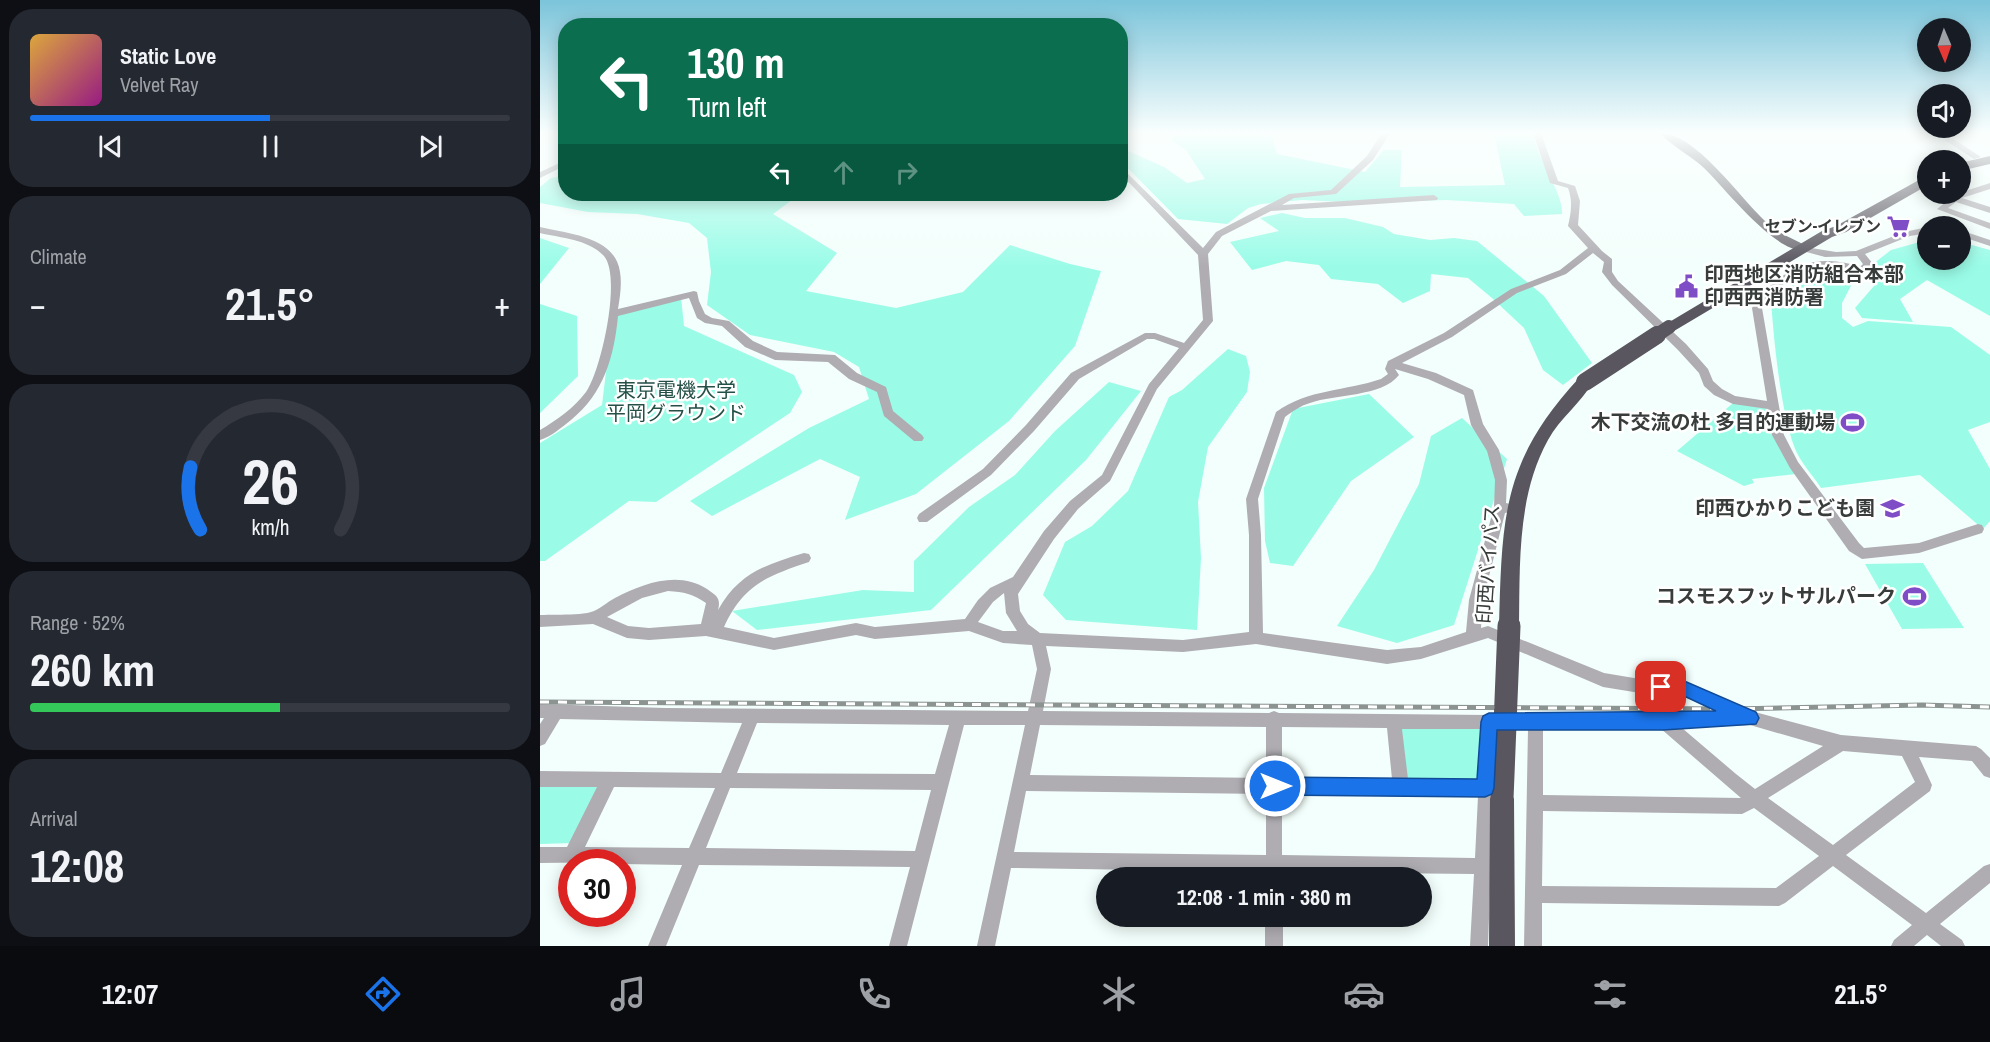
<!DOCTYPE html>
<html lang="en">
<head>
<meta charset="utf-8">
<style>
	body { margin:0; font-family:"Archivo Narrow","Noto Sans JP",sans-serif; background:#242831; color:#f1f3f6; height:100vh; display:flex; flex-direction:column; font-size:22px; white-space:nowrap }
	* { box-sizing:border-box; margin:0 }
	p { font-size:20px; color:#9ea1a6 }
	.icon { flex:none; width:33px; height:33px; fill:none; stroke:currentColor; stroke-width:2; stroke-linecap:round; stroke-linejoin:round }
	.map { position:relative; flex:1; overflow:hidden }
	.details { display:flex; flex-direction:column; gap:9px; padding:9px; background:#0d0f14; width:540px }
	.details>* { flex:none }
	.top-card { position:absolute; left:18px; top:18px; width:570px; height:183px; border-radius:24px; box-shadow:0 3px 15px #0003; background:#0b6e4f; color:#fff; overflow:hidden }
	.needle { width:39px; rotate:178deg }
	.controls { position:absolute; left:1377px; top:18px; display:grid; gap:12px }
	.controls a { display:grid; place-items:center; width:54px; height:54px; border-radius:50%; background:#171b24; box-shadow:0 3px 15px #0003; font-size:30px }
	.speed { position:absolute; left:18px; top:849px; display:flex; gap:12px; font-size:30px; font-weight:700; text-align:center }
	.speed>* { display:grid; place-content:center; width:78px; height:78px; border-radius:50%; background:#171b24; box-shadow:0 3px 15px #0003; line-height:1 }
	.speed .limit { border:9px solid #d22; background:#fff; color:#111 }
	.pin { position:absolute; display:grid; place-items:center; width:51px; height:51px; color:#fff; margin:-26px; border-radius:12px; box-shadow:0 3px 9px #0006 }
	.me { position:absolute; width:66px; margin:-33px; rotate:90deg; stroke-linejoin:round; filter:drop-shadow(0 0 4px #0008) }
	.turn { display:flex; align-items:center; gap:21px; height:126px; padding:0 30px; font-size:27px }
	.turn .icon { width:78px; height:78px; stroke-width:2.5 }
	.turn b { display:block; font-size:42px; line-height:51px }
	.lanes { display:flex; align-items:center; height:57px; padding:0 30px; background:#0003; justify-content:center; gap:30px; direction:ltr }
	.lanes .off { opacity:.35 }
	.big { font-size:45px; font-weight:700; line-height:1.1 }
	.details .card { flex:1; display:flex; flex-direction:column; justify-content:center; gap:9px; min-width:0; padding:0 21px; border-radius:24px; background:#242831 }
	.details .dial { align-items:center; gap:0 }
	.dial svg { height:156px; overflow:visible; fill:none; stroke:#363941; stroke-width:7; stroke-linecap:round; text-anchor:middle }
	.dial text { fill:#f1f3f6; stroke:none }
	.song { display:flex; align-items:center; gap:18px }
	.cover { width:72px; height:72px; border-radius:9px; background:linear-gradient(135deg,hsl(40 70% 55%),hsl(310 70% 35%)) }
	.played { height:6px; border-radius:3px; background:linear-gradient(90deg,#1a73e8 50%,#363941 50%) }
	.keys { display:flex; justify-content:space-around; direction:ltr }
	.heat { display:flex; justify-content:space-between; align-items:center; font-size:33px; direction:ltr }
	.charge { height:9px; border-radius:4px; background:linear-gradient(90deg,#34c759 52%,#363941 0) }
	.trip { position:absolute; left:556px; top:867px; width:336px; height:60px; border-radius:30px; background:#171b24; box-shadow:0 3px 15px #0003; font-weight:700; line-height:60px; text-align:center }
	.dock { display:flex; height:96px; justify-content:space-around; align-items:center; background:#090b0e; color:#9ea1a6 }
	.dock .icon { width:42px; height:42px }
	.dock .active { color:#1a73e8 }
	.dock b { font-size:27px; color:#f1f3f6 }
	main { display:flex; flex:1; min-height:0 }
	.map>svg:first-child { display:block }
	.green { fill:#9afce7 }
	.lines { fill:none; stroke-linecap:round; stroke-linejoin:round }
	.minor { fill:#afadb2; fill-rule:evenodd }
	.major { fill:#6f6d74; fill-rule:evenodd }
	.highway { fill:#59565f; fill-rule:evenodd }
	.rail-casing { stroke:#8c9492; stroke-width:5 }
	.rail { stroke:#fff; stroke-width:3; stroke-dasharray:9; stroke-linecap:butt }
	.highway-bridge-far2 { stroke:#59565f; stroke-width:14 }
	.highway-bridge-far1 { stroke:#59565f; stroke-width:18 }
	.highway-bridge { stroke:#59565f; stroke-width:23 }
	.route { fill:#1a73e8; stroke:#114b97; stroke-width:1.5 }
	.labels { text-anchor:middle; stroke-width:5; stroke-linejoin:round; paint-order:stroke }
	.far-poi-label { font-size:16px; font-weight:bold; fill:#383d3c; stroke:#fff; text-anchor:end }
	.poi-label { font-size:20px; font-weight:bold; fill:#383d3c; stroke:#fff; text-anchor:end }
	.park-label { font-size:20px; fill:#245047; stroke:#fff }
	.street-label { font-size:20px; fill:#383d3c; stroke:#fff }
</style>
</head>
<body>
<main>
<section class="details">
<div class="card">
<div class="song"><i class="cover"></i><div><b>Static Love</b><p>Velvet Ray</p></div></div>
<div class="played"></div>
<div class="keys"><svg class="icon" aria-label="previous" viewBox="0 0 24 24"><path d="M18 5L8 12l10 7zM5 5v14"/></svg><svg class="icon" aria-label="pause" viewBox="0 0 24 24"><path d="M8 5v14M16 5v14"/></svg><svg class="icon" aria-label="next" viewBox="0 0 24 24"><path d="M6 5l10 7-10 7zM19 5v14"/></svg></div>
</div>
<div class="card"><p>Climate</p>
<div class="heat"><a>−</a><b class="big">21.5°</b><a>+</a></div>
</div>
<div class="card dial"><svg viewBox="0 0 100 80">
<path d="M14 69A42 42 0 1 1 86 69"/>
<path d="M14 69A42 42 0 0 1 9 37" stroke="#1a73e8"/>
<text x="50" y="56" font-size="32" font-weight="700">26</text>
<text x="50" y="72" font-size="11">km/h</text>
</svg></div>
<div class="card"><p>Range · 52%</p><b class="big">260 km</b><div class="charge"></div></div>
<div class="card"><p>Arrival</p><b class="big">12:08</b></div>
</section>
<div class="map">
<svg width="1450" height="946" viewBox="0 0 1450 946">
	<rect width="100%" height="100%" fill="#f3fffc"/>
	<path class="green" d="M634,133H731L737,154L825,172L844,150H862L860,187L965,185L954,133H993C997,160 1024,194 1022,214L984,216L974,204L906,200L824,203L762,200L721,204L708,208L687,224L638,219L581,161L580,149H584L624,167L647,183L665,179L646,150L631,140Z
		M25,176L26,194H260L233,214L297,253L266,291L356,308L423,292L470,245L530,264L561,271L535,346L469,421L376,494L305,520L320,477L280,459L172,516L150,501L269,428L329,399L319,367L294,352L210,335L167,305L171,272L167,238L149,223L97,214L48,212L0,203V187L11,178Z
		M742,213L765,218H805L843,227L854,234L890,240L914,238L937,241L1004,296L1052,363L1023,385L1003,370L984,328L952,298L928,278L891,274L890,291L863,303L838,284L791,279L779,265L746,261L712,270L690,242L739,231L720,218Z
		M0,238L29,248L0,284Z
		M1387,240L1388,260H1420L1421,242L1450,250V316L1387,280L1360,299L1373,322L1322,318L1315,308L1340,279L1333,264L1351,250Z
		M1269,273L1314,280L1302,303V318L1313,327L1328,321L1411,327L1450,355V422L1428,430L1450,469V521L1443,529L1380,475L1281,488C1274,477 1263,465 1257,453C1241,418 1234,341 1231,301Z
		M141,297L144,326L254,375L262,392L250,413L116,502L89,501L5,561H0V443L62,405L73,314Z
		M0,304L37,316L38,376L0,413Z
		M688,349L706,356L710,372L707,392L668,447L658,502L661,558L657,630L526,620L503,595L525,542L552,526L588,491L629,397L642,390Z
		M569,382L601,391L546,460L391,610L217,630L192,611L323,590L374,592V561L429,507L475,475L515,431Z
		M829,394L874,437L811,481L753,566L730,563L725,541L724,488L753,409Z
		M1193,403L1230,409L1256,474L1212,479L1214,483L1204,486L1137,451Z
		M922,418L967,459L914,625L857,643L797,626L834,570L879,484L891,436Z
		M1383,563L1424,628L1362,629L1325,564Z
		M859,725L943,727L942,781L866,783Z
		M0,782L66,783L34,843L0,844Z"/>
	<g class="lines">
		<path class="minor" d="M842,133H850L833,160L796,194L754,198L742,205L894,195L898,198L897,200L731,211L682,236L668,254L673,321L617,389L570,481L538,509L514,539L478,594L480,611L488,624L500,633L643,640L709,632V535L706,499L736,412C768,389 806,391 841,379L848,374L845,369L848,361L904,333L971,289L1020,270L1048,248L1028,226C1031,213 1033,201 1028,188L1010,183L993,133H1001L1018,181L1035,186L1040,201L1038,225L1062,251L1072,259V272L1078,281L1146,344L1168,369L1173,381L1182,389L1195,396L1227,401L1212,308C1228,283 1257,260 1288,261C1299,261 1310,264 1321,266L1323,264L1317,256L1285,257L1259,250V246L1296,252L1316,251L1364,232L1388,227V233L1370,236L1325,254L1333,264L1329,271C1317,273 1305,268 1292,267C1264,265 1237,285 1222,308L1244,435L1258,462L1319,543L1324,548L1379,543L1438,524L1442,525L1444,529L1442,533L1379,553L1322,559L1309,551L1250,468L1232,435L1228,409L1193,404L1174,395L1164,386L1159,373L1138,350L1072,285L1062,272L1064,262L1053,253L1026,274L977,293L912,337L862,363L896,373L933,390L943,424L959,450L967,480L966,503L970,504L972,508L970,512L965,513L943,600L941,628L948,626L1064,673L1100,679L1142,681L1211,711L1301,735L1436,746L1441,749L1450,758V778L1444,776L1432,761L1379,757L1392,785L1390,791L1306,855L1386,913L1444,866L1450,864V883L1400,924L1422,940L1425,946H1401L1387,935L1374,946H1351L1354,940L1372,925L1293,866L1245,903L1239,906L1002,903V946H984L988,729H963L958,727L956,724L948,946H930L934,874L742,872V878H726V872L471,868L455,946H437L485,725H424L367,946H349L370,867L159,865L126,946H108L142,865L82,864V862L0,863V847H27L57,787H0V771L181,773L202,723L20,719L5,744L0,746V724L4,718H0V704L125,708L488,711L497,669L492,645L463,643L429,631L335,639L316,635L234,650L166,636L109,640L87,638L53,624L0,627V615C15,614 37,616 51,612C59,610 67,602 75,598C102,584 138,570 167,589C177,596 181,598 178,610C199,573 225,565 264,553L269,554L271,558L269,562C227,576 203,585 184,627L234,638L316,623L335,627L425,619L438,600L450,588L473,577L504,531L530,501L562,475L609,384L639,348L614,339H607L539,379L494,431L451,475L387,522H379L377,518L379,514L443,469L486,425L531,373L605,333H615L644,343L663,320L658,255L580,173V166L663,248L676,232L749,194L791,190L827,156ZM855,369L888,379L924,395L931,425L947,451L955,480L954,507L929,600L926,632L881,647L847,650L723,633L721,535L718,499L745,417C753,411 760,406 770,403C795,394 842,397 859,375ZM128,591C144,592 153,594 166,603L161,624L109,628L88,626L67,617L102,598ZM464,593L466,613L477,631H463L438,622L453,602ZM948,638L1063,687L1100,693L1141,695L1179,712L963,715L958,717L956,721L954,717L949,715L739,713L734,711L729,713L503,711L511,669L506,646L643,652L716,644L847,664L881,659ZM217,723L409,725L395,774L197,773ZM500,725L726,727V778L490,775ZM1210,725L1283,746L1215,789L1196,774L1142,728ZM742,727L847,728L852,779L742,778ZM1120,728L1201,798L1003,795V729ZM862,729H941L939,780L868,779ZM1303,751L1362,756L1375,782L1293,845L1228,798ZM74,787L175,788L149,848L45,847ZM190,788L391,790L375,851L166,848ZM486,791L726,794V855L474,852ZM742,794L938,796L935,858L742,855ZM1214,808L1279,856L1236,888L1002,886L1003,811L1202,814Z
			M1394,133H1404L1441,157L1434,159Z
			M26,160V165L0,178V172Z
			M1450,183V189L1422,198L1450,207V213L1416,202L1408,208L1450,223V229L1397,209L1416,194Z
			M0,227C28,234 75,236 80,272C82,284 80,297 78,309L154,291L157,292L159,301L165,314L172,318L189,321L213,341L237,352L295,355L317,373L346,387L353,411L382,435L384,438L382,441H374L344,416L337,392L309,379L288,362L235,360L205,347L182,326L165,323L157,318L149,298L78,316C74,357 64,393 31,420C22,427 11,437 0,440V430C17,420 34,408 46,392C61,371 82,277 64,256C48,239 21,238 0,233Z
			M1420,230L1450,240V246L1420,236Z
			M725,916H743V946H725Z"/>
		<path class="major" d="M1120,133C1158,133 1204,205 1233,228C1243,235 1256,240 1266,246V250C1237,256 1184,187 1164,168C1150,155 1133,147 1120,133Z"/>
		<path class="highway" d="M1450,156V164L1420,171V163Z
			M1388,175V185L1306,232L1292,237L1134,331L1129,332L1121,327L1282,231L1296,226Z
			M1045,376L1053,382C1041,403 1020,418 1008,440C977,496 980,564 979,626L976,633L969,635L962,633L959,626C962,518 962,461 1039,378Z
			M962,787L970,791L974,799L975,946H949L950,799L954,791Z"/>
		<defs>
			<path id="rail" d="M0,702L1193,709L1382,705L1450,707"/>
		</defs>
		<use href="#rail" class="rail-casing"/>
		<use href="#rail" class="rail"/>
		<path class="highway-bridge-far2" d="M1114,337L1129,327"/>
		<path class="highway-bridge-far1" d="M1045,382L1117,335"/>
		<path class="highway-bridge" d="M962,799L969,626"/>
	</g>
	<linearGradient id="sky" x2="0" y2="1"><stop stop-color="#7bc4da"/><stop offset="0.5" stop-color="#fafffe"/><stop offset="1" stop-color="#fafffe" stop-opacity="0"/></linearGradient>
	<rect width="1450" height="266" fill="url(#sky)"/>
	<path class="route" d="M1121,679L1142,680L1216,712L1219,718L1216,724L1123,730H957L954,788L952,794L945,797L735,795L729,792L726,786L729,780L735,777L937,779L941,722L943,716L949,713L1176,711L1142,695L1115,692L1113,687L1115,681Z"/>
	<defs>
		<symbol id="supermarket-bare" viewBox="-9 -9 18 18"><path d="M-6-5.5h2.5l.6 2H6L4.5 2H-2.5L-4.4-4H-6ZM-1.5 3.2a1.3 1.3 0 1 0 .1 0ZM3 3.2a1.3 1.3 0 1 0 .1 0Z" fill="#7f4ec6" stroke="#fff" stroke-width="2.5" paint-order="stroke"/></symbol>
		<symbol id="civic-bare" viewBox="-9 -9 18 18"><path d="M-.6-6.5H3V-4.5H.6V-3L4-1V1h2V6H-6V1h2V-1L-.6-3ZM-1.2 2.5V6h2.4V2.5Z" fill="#7f4ec6" stroke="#fff" stroke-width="2.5" paint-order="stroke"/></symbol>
		<symbol id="stadium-bare" viewBox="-9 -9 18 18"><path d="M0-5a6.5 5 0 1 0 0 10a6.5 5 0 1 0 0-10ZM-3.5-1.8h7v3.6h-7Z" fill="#7f4ec6" stroke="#fff" stroke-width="2.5" paint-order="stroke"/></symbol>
		<symbol id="school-bare" viewBox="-9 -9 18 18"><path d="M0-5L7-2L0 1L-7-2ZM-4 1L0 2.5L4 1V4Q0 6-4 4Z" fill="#7f4ec6" stroke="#fff" stroke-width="2.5" paint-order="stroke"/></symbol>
	</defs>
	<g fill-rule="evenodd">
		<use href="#supermarket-bare" x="1342" y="210" width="33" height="33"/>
		<use href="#civic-bare" x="1130" y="270" width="33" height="33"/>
		<use href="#stadium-bare" x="1296" y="406" width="33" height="33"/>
		<use href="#school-bare" x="1336" y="492" width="33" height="33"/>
		<use href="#stadium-bare" x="1358" y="580" width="33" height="33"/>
	</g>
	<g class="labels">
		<g class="far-poi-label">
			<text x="1341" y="232">セブン-イレブン</text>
		</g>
		<g class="poi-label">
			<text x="1164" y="281" text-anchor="start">印西地区消防組合本部<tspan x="1164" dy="23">印西西消防署</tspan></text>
			<text x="1295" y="429">木下交流の杜 多目的運動場</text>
			<text x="1335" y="515">印西ひかりこども園</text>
			<text x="1356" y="603">コスモスフットサルパーク</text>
		</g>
		<g class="park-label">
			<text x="136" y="397">東京電機大学<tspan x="136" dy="23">平岡グラウンド</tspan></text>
		</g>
		<g class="street-label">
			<text transform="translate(948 564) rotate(-86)" y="7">印西バイパス</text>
		</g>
	</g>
</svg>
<div class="controls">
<a><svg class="needle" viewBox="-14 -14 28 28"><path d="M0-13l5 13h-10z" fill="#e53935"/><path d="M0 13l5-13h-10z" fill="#9ea1a6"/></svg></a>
<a><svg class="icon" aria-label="sound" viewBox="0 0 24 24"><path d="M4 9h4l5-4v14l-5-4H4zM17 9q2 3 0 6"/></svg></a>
<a>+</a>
<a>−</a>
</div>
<div class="speed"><div class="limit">30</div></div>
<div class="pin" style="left:1121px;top:687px;background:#d93025"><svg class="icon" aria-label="arrive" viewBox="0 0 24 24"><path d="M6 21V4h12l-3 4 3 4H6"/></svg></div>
<svg class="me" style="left:735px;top:786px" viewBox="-20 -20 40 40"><circle r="17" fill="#1a73e8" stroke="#fff" stroke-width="3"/><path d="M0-11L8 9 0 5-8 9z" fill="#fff"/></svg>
<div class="trip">12:08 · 1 min · 380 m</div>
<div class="top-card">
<div class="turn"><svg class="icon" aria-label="left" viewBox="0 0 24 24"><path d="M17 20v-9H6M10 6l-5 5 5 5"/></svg><div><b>130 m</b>Turn left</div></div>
<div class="lanes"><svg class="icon" aria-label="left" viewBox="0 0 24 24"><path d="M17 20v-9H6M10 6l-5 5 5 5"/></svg><svg class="icon off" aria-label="ahead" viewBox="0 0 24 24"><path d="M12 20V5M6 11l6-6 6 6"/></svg><svg class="icon off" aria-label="right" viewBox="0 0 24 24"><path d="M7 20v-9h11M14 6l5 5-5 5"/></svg></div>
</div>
</div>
</main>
<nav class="dock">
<b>12:07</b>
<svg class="icon active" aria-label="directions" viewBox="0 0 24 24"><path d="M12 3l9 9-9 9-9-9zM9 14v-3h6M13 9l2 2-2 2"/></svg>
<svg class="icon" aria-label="music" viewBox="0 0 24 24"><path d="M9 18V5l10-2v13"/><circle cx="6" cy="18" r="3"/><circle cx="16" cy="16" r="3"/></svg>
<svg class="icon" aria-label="phone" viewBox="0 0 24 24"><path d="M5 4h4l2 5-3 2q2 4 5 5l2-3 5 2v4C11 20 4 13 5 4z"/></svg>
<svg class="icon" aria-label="climate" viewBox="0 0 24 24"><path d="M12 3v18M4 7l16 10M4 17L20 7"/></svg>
<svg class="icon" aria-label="car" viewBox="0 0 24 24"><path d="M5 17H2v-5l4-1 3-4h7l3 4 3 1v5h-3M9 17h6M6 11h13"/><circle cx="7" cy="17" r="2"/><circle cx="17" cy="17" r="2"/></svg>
<svg class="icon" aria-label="filters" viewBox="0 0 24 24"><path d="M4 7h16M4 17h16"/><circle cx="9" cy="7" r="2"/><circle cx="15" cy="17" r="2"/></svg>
<b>21.5°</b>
</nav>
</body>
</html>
